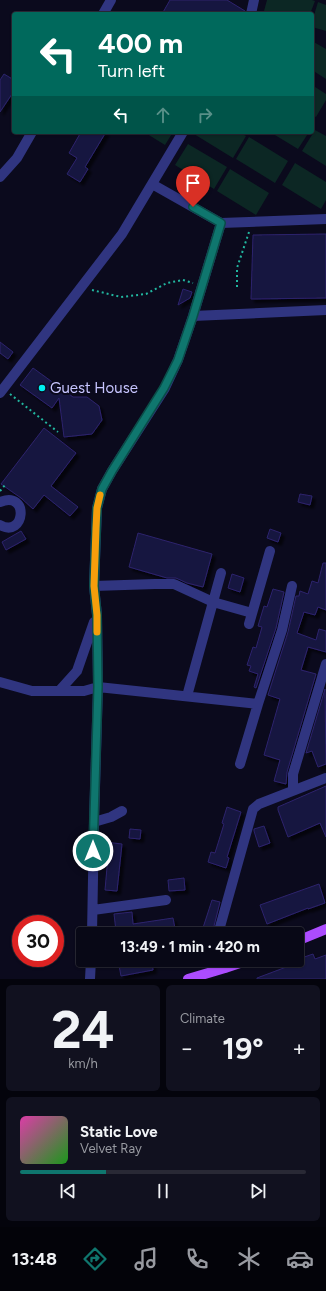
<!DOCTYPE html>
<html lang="en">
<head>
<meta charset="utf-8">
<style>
	body { margin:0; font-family:Figtree,sans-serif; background:#11111f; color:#f1f3f6; height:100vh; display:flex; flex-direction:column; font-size:15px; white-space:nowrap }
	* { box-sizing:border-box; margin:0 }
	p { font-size:13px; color:#989aa1 }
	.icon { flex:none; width:22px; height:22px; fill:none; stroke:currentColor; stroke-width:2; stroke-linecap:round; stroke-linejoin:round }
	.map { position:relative; height:979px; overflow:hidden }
	.side { display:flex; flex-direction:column; gap:6px; padding:6px; background:#04040c; flex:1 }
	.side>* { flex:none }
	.hud { position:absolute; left:12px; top:12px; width:302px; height:122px; border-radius:4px; box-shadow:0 1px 3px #0004,0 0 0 1px #292935; background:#00695c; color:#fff; overflow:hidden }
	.speed { position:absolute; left:12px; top:915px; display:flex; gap:8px; font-size:20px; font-weight:700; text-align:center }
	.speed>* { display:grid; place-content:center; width:52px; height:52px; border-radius:50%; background:#080816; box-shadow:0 1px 3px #0004,0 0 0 1px #292935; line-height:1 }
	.speed .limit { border:6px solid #d22; background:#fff; color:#111 }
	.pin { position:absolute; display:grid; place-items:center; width:34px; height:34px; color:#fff; margin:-41px -17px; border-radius:50% 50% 50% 0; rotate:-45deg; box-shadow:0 0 4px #0007 }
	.pin .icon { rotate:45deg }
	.me { position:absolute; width:44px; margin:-22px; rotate:0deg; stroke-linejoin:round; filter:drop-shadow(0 0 3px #0008) }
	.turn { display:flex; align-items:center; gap:14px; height:84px; padding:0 20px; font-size:18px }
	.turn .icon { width:52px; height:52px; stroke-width:2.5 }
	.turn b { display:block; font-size:28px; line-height:34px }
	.lanes { display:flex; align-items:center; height:38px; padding:0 20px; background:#0003; justify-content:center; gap:20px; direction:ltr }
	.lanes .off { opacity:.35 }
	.big { font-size:30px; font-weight:700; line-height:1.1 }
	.side .card { flex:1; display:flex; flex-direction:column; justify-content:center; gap:6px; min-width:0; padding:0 14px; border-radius:6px; background:#11111f }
	.side .dial { align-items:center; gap:0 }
	.dial b { font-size:52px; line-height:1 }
	.song { display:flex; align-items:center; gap:12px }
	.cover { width:48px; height:48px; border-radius:6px; background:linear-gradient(135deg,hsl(320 70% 55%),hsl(120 70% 35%)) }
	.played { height:4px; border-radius:2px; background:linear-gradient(90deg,#0f766e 30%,#292935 30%) }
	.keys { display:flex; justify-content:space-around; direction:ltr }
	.heat { display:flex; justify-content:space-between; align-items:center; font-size:22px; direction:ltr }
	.side .tiles { flex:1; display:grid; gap:6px; grid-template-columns:1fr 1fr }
	.card:last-child { grid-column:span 2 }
	.trip { position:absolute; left:76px; top:927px; width:228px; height:40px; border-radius:4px; background:#080816; box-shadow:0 1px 3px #0004,0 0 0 1px #292935; font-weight:700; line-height:40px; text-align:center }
	.tab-bar { display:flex; height:64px; justify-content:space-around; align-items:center; background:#030309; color:#989aa1 }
	.tab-bar .icon { width:28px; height:28px }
	.tab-bar .on { color:#0f766e }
	.tab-bar b { font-size:18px; color:#f1f3f6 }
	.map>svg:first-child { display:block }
	.green { fill:#0c2724 }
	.building { fill:#19143f; stroke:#2c246d; filter:url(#shadow) }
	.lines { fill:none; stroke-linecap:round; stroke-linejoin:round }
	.path { stroke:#22b69f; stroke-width:2; stroke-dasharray:2 3; stroke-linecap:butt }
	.minor { stroke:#303580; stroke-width:10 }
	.major { stroke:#ac4cff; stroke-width:10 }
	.route-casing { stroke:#0a4d48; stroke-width:10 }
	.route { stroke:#0f766e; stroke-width:7 }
	.slow { stroke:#f59e0b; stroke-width:7 }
	.poi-dot { fill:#00eef0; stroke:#0b0a1d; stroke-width:1.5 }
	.labels { text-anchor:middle; stroke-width:4; stroke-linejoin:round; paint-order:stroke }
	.poi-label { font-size:15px; fill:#c7c5ff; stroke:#0b0a1d; text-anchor:start }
</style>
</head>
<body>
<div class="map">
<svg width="326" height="979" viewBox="0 0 326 979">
	<defs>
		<filter id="shadow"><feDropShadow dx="3.5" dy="3.5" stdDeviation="1" flood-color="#0009"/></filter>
	</defs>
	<rect width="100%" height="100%" fill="#0b0a1d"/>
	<path class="green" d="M267,0H312L315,1L310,14H274L264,11Z
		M318,2L326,5V31L312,27V22Z
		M312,41L326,49V79L312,70Z
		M312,85L326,94V100L316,117L312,115Z
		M315,130L326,136V166L302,151Z
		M144,132H173L165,145Z
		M195,132H239L246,136L233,158L194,134Z
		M270,132H309L298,149Z
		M249,137L288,161L275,183L236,159Z
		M188,144L227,167L214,189L175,165Z
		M295,163L326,182V200L321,209L282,185Z
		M230,169L269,193L256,215L217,191Z"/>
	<path class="building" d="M170,0H227L245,11V14H162Z
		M4,74L14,80V91L0,112V80Z
		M81,132H106L85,167L88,169L80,182L67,174L77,158L69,153Z
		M326,234V298L251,299L253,235Z
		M183,289L192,292L190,298L178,305Z
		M0,342L13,352L8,359L0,353Z
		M33,368L73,397H87L99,406L102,420L92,434L64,437L59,398L52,408L20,385Z
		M44,428L76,453L51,486L78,507L70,516L44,495L33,509L21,498L1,484Z
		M300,494L312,496L310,505L298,502Z
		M270,529L281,533L278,542L267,538Z
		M21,531L26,539L6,550L2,542Z
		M138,533L212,554L203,587L187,583L176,578H167L129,567Z
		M323,563H326V610L318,607L315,615L304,612L297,633L316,640L319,629L326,631V652L308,647L301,670L316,674L287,772L286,784L274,781L280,760L264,755L280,699L268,695L288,632L296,596H299L300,591L308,594L312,581L318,583Z
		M232,574L244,578L240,592L228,588Z
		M273,589L284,592L276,628L256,688L254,687L258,674L249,671L251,666L247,665L253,647L256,648L262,627L258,626L264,606L267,607Z
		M325,689L326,764L318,767L312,751L306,753Z
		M326,786V837L320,823L288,837L278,810V807Z
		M227,807L241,812L227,857L229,858L226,868L208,862L211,852L215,853L224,824L222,823Z
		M264,826L270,843L259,847L254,831V829Z
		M130,829L141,830L140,839L129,838Z
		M105,842L122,844L117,891L105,890L108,856H104Z
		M184,878L185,890L169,891L168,880Z
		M319,884L325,903L308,909V908L267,924L260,905Z
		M212,900L220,902L212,934H201Z
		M132,912L133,924L173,918L176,934H129L128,930L116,931L114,914Z
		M313,954L315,959L326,955V979H257V978L289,966L287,963Z
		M118,960H152L153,970L121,976Z"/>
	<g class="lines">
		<path class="path" d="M237,287V268L249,232
			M92,290L121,297L146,294L167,283L183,280L193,283
			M10,394L58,432
			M0,491L6,484"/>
		<path class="minor" d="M103,14L111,0
			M251,14L254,0
			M0,177L17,158L32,132
			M152,184L221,223L326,219
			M193,316L326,310
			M0,393L122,234L183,132
			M0,502C30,490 25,539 0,525
			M94,586L155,584H174L213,602L252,613
			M249,624L270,551
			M0,682L32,691H84L98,687L258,704
			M59,691L77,671L94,622
			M187,696L221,573
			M240,764L258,704L282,630L292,586
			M293,790V774L326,664
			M94,822L111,817L122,811
			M93,910L166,900
			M92,934L94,822L98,687L97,615L94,586L97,508L102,489L112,471L165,388L178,360L193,316L221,223
			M218,934L253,809L259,804L326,778
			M223,960L225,968
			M90,979L91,960"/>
		<path class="major" d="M297,941L326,929
			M188,979L225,968L249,960"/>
	</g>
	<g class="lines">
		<defs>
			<path id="route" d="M93,851L98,687L97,615L94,586L97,508L102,489L112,471L164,388L178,360L193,316L221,223L193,207"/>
		</defs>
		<use href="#route" class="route-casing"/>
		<use href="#route" class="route"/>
		<path class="slow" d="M97,632V615L94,586L96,528L97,508L100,495"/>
	</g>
	<circle class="poi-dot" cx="42" cy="388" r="4"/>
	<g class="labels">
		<g class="poi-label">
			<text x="50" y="393">Guest House</text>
		</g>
	</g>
</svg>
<div class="speed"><div class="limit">30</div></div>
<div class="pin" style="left:193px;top:207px;background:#d93025"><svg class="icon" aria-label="arrive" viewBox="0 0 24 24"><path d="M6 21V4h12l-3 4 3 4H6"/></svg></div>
<svg class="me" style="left:93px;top:851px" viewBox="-20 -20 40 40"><circle r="17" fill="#0f766e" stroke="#fff" stroke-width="3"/><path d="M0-11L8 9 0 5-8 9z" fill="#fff"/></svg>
<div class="trip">13:49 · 1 min · 420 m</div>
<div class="hud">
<div class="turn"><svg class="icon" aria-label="left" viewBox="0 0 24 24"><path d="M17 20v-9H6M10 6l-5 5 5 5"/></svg><div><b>400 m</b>Turn left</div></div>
<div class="lanes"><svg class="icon" aria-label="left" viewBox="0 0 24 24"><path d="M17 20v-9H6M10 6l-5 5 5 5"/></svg><svg class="icon off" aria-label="ahead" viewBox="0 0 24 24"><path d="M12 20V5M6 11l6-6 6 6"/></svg><svg class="icon off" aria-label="right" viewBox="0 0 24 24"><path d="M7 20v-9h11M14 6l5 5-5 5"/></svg></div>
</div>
</div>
<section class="side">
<div class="tiles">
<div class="card dial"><b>24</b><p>km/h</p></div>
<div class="card"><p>Climate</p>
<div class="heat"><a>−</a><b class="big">19°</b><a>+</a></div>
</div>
<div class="card">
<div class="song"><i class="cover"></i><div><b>Static Love</b><p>Velvet Ray</p></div></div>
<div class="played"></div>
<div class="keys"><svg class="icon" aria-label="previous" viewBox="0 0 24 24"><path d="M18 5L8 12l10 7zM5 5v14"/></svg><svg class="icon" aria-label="pause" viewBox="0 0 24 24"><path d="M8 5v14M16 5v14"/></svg><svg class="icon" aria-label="next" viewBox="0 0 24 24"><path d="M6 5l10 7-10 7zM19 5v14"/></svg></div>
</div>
</div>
</section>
<nav class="tab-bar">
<b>13:48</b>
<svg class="icon on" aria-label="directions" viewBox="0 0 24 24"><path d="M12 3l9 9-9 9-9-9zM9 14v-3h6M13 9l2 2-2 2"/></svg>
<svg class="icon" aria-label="music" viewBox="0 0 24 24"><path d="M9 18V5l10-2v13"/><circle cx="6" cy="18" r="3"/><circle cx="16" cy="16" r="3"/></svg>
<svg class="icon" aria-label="phone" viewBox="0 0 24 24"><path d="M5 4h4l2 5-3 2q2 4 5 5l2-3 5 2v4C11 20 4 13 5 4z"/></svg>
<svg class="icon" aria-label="climate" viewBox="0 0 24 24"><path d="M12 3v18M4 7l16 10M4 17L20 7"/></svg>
<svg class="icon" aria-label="car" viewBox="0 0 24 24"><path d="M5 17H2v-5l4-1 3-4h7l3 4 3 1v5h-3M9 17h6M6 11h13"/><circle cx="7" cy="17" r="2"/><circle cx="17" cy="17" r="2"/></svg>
</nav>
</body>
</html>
